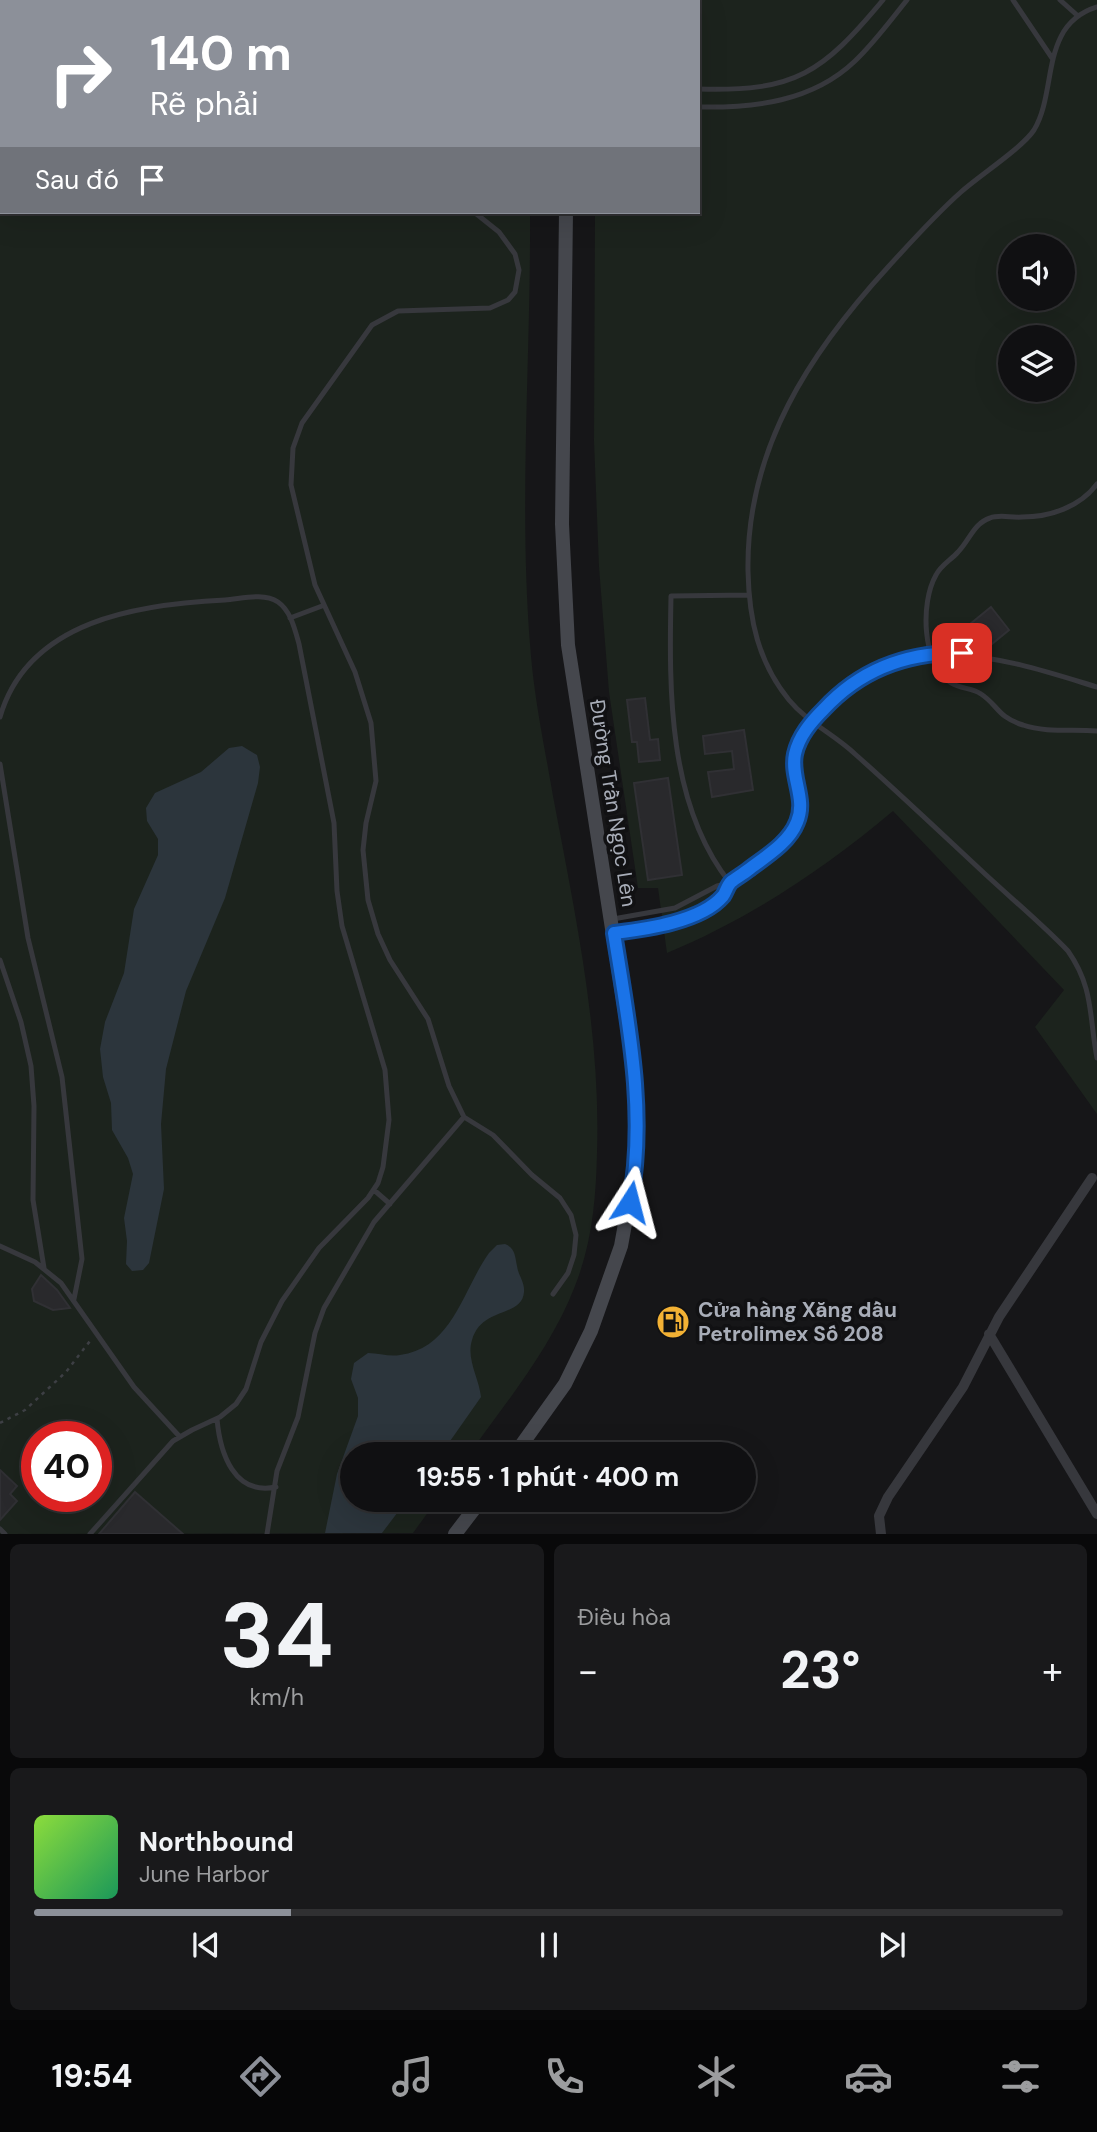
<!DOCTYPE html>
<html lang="vi">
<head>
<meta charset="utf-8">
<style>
	body { margin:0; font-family:"DM Sans",sans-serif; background:#19191b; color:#f1f3f6; height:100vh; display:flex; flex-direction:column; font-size:26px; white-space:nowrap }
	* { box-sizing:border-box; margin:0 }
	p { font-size:23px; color:#9c9d9f }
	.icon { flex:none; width:38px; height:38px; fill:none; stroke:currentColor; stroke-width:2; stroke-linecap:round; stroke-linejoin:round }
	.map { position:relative; height:1534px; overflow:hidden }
	.drawer { display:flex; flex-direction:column; gap:10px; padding:10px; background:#09090a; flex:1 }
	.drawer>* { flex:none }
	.banner { position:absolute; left:0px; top:0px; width:700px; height:214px; box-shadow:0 7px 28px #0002,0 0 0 2px #303032; background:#8c9099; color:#fff; overflow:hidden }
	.buttons { position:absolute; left:998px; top:234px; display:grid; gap:14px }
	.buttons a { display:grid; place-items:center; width:77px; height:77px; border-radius:50%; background:#101012; box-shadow:0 7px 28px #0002,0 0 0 2px #303032; font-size:35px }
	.speed { position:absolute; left:21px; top:1421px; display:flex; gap:14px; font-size:35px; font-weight:700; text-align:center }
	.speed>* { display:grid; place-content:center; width:91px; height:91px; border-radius:50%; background:#101012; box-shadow:0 7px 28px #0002,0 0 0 2px #303032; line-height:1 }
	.speed .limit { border:10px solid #d22; background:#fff; color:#111 }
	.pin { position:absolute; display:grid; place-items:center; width:60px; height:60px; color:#fff; margin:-30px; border-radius:14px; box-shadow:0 4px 10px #0006 }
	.me { position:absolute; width:77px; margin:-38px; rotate:9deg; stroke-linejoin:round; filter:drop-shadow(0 0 5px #0008) }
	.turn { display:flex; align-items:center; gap:24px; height:147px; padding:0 35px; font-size:32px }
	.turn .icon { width:91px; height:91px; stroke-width:2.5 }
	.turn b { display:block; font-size:49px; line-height:60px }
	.then { display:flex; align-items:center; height:66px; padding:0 35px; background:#0003; gap:14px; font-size:26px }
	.big { font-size:52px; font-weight:700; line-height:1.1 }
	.drawer .widget { flex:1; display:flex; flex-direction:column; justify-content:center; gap:10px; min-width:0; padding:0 24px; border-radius:10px; background:#19191b }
	.drawer .dial { align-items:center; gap:0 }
	.dial b { font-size:91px; line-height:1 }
	.song { display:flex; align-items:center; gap:21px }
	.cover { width:84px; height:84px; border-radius:10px; background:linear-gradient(135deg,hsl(90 70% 55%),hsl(150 70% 35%)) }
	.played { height:7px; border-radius:4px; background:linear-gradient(90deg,#8c9099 25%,#303032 25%) }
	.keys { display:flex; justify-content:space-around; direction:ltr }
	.heat { display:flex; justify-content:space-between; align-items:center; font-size:38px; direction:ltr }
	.drawer .tiles { flex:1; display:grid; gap:10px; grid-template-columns:1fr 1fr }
	.widget:last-child { grid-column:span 2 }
	.trip { position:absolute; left:340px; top:1442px; width:416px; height:70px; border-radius:35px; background:#101012; box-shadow:0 7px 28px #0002,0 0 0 2px #303032; font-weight:700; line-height:70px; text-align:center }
	.tab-bar { display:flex; height:112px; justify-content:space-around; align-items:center; background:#060607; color:#9c9d9f }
	.tab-bar .icon { width:49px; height:49px }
	.tab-bar .current { color:#8c9099 }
	.tab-bar b { font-size:32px; color:#f1f3f6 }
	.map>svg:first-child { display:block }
	.green { fill:#1c231d; fill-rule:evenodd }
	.water { fill:#2c353c }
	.building { fill:#29292c; stroke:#303034; stroke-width:2 }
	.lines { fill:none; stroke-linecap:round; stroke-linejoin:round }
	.path { stroke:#3d3f44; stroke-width:2.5; stroke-dasharray:3.5 5; stroke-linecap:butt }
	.lane { stroke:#37383d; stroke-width:5 }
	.street { stroke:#37383d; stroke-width:10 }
	.secondary { stroke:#45474d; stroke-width:14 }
	.route-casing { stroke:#114b97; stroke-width:18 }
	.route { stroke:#1a73e8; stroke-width:12 }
	.labels { text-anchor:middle; stroke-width:7; stroke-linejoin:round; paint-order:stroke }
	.street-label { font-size:21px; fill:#a8adb8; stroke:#111113 }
	.poi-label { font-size:21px; font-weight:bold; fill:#a8adb8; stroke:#111113; text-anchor:start }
</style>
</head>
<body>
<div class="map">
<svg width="1097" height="1534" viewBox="0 0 1097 1534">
	<rect width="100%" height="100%" fill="#161618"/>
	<path class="green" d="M0,0H521L2,2V212H530C531,359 518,509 531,656C535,703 545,749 553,796C575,913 601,1033 597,1153C596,1199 592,1243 575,1286C551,1348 508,1400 469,1454H352V1500H437L413,1533L0,1534ZM37,1437H96V1496H37Z
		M590,0H1097V1114L1035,1027L1064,990L893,811C824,869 751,918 667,953L658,888H638L609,692L599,567L594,441L595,212H698V2ZM1010,247H1062V299H1010ZM1010,338H1062V390H1010Z"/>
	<path class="water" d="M242,746L257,755L260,767L258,783L225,898L186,991L166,1069L161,1124L164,1189L149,1263L143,1270L132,1271L126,1264L127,1241L124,1218L133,1174L128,1158L112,1130L111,1103L103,1077L100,1049L105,1022L124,973L134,909L158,855V839L147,821L146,808L155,793L201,772L229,748Z
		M505,1244C515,1248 515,1256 517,1266C518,1275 525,1282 524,1292C522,1318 482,1306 472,1340C466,1359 479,1378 481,1397L441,1454H352V1500H407L382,1533H325L337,1474L358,1416V1398L351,1379L354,1363L368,1353C379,1353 389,1357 400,1355C453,1348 463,1289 489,1253L497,1245Z"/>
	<path class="building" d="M991,607L1009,630L987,648L969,625Z
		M645,698L650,740L658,739L660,760L639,762L637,742H632L627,700Z
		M744,730L753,790L712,797L708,772L734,769L732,751L705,754L703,736Z
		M668,778L682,875L648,880L634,783Z
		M41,1275L57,1290L70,1308L53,1310L34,1301L32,1289Z
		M0,1470L17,1486L10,1494L17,1501L0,1520Z
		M135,1492L183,1534H99Z"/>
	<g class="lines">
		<path class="path" d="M0,1423L25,1410L66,1372L90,1341"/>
		<path class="lane" d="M1013,0L1052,58
			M1060,0L1078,16
			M0,4L2,5
			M1097,7C1039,25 1058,90 1034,130C1022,148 980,175 961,192C935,215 912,241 889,266C810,352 746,449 748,571C749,619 758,662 789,700C808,723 834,734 855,754C899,793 941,833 984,873C1012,899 1042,924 1068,951C1094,988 1089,1017 1097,1058
			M698,89C796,92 822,73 883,0
			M698,107C754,108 812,102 855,61C874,43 890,21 907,0
			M474,212L499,232L515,254L519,270L515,292L508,300L490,308L398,311L372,325L302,423L293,448L291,485L315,585L355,672L371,723L376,781L366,823L363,850L368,900L378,934L390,960L428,1019L449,1086L464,1117L493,1135L532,1175L560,1198L571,1215L576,1235L574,1255L568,1273L553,1294
			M1097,484C1080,507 1050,517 1022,517C1011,518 1000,514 990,518C974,523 969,541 958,552C951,560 941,565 936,575C920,603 922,665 951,683C961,689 973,688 981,694C998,705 997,717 1023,725C1046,733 1073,729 1097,731
			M749,595L671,596C669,691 668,805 730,883C758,862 806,838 799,797C797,778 791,763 798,744C806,725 823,708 838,695C915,626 1011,661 1097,687
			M290,618L322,606
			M0,717C28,620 139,604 225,600C241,599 263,592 278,602C291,611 295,630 299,644L334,823L337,891L342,926L385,1070L389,1120L383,1167L378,1183L368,1198L319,1248L282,1301L261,1342L246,1389L236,1404L220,1417L192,1430L173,1441L90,1534
			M0,764L28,938L62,1077L82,1259L74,1299
			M613,919L675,908L717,886L730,883C709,922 653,928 614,933
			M0,960L21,1022L31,1066L34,1106L33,1200L44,1268
			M374,1190L390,1204
			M0,1246L35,1262L61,1283L134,1387L180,1437
			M217,1419C220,1453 234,1496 276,1487
			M0,1529L5,1534
			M267,1534L277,1471L298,1417L315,1333L324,1308L374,1222L464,1117"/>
		<path class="street" d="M989,1334L1097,1514
			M881,1534L879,1516L888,1497L963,1387L999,1317L1092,1178"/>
		<path class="secondary" d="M558,0V2
			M515,1454L565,1384L591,1331L621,1246L637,1158L633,1064L568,645L562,524L566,212
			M455,1534L481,1500"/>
	</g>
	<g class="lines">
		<defs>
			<path id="route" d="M630,1202C647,1113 628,1022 614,933C645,929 701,922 723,896C726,892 727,886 731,882C736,878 743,874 748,870C765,857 789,843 797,822C807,799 790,777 795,754C799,736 811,722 824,709C861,669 908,652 962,653"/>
		</defs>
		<use href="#route" class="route-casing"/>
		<use href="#route" class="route"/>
	</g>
	<defs>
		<symbol id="fuel-disc" viewBox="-11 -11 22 22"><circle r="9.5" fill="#f2b134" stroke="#111113"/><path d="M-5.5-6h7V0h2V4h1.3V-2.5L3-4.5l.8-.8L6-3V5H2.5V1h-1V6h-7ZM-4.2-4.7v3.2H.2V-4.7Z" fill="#111"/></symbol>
	</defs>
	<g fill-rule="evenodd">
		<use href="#fuel-disc" x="654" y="1303" width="38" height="38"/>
	</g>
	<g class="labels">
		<g class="street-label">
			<text transform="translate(613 803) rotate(81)" y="7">Đường Trần Ngọc Lên</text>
		</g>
		<g class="poi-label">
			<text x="698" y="1317">Cửa hàng Xăng dầu<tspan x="698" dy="24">Petrolimex Số 208</tspan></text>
		</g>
	</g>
</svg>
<div class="buttons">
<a><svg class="icon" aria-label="sound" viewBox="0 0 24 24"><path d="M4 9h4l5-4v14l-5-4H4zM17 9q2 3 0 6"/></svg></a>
<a><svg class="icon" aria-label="layers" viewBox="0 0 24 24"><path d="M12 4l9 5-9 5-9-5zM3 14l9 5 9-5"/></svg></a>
</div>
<div class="speed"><div class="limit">40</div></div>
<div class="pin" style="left:962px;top:653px;background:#d93025"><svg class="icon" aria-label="arrive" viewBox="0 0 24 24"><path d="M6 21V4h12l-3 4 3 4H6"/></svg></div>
<svg class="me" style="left:630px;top:1202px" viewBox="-20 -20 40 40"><path d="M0-17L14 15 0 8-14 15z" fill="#1a73e8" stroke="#fff" stroke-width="4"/></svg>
<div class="trip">19:55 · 1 phút · 400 m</div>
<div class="banner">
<div class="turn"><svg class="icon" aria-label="right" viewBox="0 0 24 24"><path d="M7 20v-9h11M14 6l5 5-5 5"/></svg><div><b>140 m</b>Rẽ phải</div></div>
<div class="then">Sau đó<svg class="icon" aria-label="arrive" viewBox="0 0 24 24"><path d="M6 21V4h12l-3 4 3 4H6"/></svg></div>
</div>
</div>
<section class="drawer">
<div class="tiles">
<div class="widget dial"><b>34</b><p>km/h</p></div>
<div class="widget"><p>Điều hòa</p>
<div class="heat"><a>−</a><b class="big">23°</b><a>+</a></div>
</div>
<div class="widget">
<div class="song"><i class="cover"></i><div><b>Northbound</b><p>June Harbor</p></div></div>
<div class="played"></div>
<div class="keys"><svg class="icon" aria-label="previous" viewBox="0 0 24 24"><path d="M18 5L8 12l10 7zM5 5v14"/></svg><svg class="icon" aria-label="pause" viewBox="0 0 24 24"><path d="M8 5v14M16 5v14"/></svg><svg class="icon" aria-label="next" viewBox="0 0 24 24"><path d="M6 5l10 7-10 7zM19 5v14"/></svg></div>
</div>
</div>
</section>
<nav class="tab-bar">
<b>19:54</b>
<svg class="icon current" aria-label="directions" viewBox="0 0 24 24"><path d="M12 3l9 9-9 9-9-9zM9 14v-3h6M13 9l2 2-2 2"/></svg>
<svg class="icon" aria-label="music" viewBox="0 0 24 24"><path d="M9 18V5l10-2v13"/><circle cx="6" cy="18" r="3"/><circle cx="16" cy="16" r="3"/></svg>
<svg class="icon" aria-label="phone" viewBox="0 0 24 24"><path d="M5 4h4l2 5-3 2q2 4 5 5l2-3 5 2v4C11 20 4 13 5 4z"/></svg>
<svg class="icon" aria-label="climate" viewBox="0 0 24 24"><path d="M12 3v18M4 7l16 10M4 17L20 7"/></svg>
<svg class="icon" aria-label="car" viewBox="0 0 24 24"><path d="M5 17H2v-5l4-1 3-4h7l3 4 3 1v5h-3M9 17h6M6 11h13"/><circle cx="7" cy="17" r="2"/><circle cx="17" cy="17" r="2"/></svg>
<svg class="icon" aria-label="filters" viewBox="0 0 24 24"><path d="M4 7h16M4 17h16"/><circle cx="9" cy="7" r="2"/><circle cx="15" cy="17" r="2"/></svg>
</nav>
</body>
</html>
